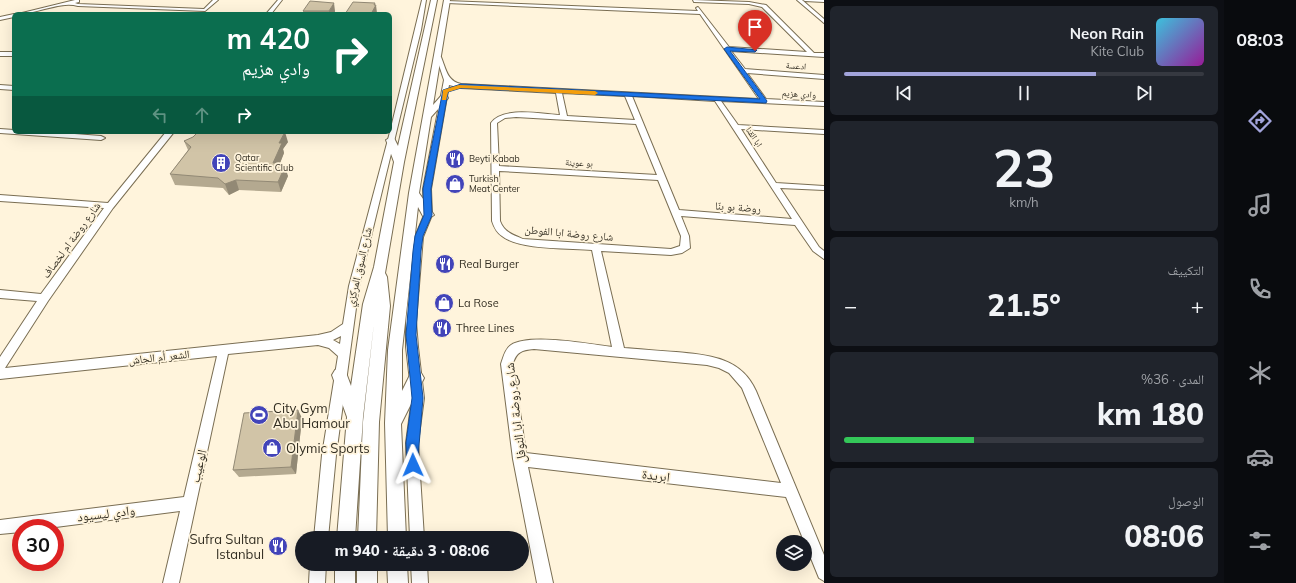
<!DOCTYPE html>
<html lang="ar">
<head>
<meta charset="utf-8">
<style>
	body { margin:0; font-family:Mulish,"Noto Naskh Arabic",sans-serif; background:#20242c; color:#f1f3f6; direction:rtl; height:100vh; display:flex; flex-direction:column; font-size:15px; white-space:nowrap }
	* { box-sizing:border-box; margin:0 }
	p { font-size:13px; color:#9ea1a6 }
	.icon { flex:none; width:22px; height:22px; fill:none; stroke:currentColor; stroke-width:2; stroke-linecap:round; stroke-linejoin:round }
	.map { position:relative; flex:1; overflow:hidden; direction:ltr }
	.panel { display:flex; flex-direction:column; gap:6px; padding:6px; background:#0d0f14; width:400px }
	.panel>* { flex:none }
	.hud { position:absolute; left:12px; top:12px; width:380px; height:122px; border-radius:6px; box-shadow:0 4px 16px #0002; direction:rtl; background:#0b6e4f; color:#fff; overflow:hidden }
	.buttons { position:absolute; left:776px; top:535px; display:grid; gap:8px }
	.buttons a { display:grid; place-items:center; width:36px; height:36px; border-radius:50%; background:#171b24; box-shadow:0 4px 16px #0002; font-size:20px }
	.speed { position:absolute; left:12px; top:519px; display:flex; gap:8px; font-size:20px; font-weight:700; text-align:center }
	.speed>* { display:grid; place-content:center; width:52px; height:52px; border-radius:50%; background:#171b24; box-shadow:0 4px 16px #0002; line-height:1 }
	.speed .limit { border:6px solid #d22; background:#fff; color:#111 }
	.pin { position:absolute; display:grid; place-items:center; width:34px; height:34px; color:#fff; margin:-41px -17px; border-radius:50% 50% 50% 0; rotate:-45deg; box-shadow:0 0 4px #0007 }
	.pin .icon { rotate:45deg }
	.me { position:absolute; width:44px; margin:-22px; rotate:359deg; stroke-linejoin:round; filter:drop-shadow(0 0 3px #0008) }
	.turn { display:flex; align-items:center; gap:14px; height:84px; padding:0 16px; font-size:18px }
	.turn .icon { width:52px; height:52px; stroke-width:2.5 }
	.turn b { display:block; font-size:28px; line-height:34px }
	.lanes { display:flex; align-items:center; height:38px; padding:0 16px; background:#0003; justify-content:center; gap:20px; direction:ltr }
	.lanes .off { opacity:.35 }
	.big { font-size:30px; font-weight:800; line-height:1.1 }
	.panel .widget { flex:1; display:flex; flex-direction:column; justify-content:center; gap:6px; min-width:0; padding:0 14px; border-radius:6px; background:#20242c }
	.panel .dial { align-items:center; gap:0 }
	.dial b { font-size:52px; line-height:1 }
	.song { display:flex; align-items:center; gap:12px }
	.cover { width:48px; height:48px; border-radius:6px; background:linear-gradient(135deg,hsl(190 70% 55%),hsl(300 70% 35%)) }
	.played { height:4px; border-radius:2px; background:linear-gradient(90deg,#a2a4db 70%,#363941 70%) }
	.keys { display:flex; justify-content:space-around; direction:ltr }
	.heat { display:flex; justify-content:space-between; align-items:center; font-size:22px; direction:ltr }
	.charge { height:6px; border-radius:3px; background:linear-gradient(90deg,#34c759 36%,#363941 0) }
	.trip { position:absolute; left:295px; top:531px; width:234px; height:40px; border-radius:20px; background:#171b24; box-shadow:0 4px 16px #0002; font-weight:800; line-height:40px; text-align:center; direction:rtl }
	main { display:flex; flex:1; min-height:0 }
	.dock { display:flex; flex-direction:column; width:72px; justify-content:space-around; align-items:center; background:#090b0e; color:#9ea1a6 }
	.dock .icon { width:28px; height:28px }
	.dock .active { color:#a2a4db }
	.dock b { font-size:18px; color:#f1f3f6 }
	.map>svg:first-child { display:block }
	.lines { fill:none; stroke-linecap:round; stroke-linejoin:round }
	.minor-casing { stroke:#7a6e53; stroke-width:2 }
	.secondary-casing { stroke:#7a6e53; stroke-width:2 }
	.minor { fill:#fff; fill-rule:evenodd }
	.secondary { fill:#fff; fill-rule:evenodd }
	.wall { fill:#b4a990 }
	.shaded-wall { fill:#928975 }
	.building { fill:#d1c4a7; stroke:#928975 }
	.route { fill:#1a73e8; stroke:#114b97 }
	.slow { fill:#f59e0b }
	.labels { text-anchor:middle; stroke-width:3.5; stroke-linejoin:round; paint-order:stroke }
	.far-street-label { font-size:9px; fill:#332e22; stroke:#fff4dc }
	.far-poi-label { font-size:9px; fill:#332e22; stroke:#fff4dc; text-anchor:start }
	.street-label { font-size:11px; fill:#332e22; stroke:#fff4dc }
	.poi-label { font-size:11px; fill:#332e22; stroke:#fff4dc; text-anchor:start }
	.near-poi-label { font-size:13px; fill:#332e22; stroke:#fff4dc; text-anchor:start }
	.near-street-label { font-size:13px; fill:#332e22; stroke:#fff4dc }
</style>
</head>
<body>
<main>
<nav class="dock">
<b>08:03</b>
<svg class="icon active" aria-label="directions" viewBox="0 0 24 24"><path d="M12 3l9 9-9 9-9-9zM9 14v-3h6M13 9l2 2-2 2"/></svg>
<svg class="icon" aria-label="music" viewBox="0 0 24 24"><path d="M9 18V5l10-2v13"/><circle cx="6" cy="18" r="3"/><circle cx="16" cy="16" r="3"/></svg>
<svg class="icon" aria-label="phone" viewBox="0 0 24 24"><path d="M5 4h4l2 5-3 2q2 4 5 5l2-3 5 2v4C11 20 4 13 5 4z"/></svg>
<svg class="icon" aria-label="climate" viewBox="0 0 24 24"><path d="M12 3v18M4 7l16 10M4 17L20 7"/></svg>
<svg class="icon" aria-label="car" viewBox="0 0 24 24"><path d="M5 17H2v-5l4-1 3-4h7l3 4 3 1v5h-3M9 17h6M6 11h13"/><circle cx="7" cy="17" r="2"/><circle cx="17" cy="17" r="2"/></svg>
<svg class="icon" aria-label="filters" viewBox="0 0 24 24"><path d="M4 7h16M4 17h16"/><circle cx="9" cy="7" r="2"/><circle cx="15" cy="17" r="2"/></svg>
</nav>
<section class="panel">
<div class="widget">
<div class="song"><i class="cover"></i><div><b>Neon Rain</b><p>Kite Club</p></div></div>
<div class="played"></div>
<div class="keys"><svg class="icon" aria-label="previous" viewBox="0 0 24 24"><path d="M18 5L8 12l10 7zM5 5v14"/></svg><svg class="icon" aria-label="pause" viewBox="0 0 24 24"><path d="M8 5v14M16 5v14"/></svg><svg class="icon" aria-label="next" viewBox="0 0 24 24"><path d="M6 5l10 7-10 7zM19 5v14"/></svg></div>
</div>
<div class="widget dial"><b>23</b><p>km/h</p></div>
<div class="widget"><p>التكييف</p>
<div class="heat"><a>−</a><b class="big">21.5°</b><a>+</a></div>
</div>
<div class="widget"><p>المدى · 36%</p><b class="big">180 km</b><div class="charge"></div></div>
<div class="widget"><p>الوصول</p><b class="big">08:06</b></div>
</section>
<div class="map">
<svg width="824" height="583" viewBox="0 0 824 583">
	<rect width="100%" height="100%" fill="#fff4dc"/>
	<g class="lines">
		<defs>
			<path id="minor" d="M75,0H79V2L75,3L78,4L204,9L213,0H218L205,11L78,6C59,1 38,14 18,14Z
				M278,0H282L271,14H266Z
				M422,0H426L421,30L359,286L336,455L328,538H314L322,455L338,356L329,348L318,345L228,354L179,583H163L180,511L48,528H21V532L0,534V520L184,497L217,356L0,379V357L37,301L0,298V290L41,294L104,208L0,201V195L108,203L166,132H174L113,208L48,301L5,368L318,335L331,332L343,324L349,286L390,132ZM341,336L340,344L333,340Z
				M693,0L749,2L766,5L814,53H824V57L731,51L745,69L824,75V79L747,73L766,99L824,102V106L721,101L738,125L824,130V134L741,129L776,183L824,186V190L780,188L819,247L824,251V259L813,251L795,225L681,216L689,236L690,248L682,253L671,255L601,251L624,348C641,349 658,351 676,352C708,355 741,357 756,391L824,555V581L819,578L786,497L528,467L553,583H537L513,459L501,364C503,358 505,349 511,345C529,333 590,344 612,347L592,250C569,248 519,250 502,236C496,232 494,227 492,221L491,123C503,106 541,114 560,115L556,93L461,88L449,85L431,189L432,215L423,237L416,322L418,347L424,398L418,443L424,538H410L406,443L412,398L406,347V322L415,237L424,215L423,189L444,80L436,56L441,57C446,69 447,81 461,84L759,99L700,14L447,3L445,2L447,1L698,11L696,8L698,7L729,47L807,52L762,7L749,4L694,2ZM562,93L625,96L635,120L567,116ZM632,96L715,101L792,219L679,210ZM516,117L636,124L657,175L499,166L497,123L505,118ZM499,171L658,180L681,236L680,246L671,249L523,239C513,235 504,232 500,221ZM534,349L707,365L719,368L729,373L742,388L781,483L526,453L513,364C516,352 522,350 534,349Z
				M797,0H802L824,19V23Z
				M803,0H824V2L805,1Z
				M14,14V17L0,20V17L14,14H16Z
				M0,52H14V56H0Z
				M0,85L14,86V90L0,89Z
				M0,129L14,130V132H48L101,136L105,138L101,140L0,133Z
				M310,564H326L325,583H309Z
				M411,564H427L428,583H412Z"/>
			<path id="secondary" d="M431,0H437L404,162L385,273L387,277L390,306L379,422L376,538H358L363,422L374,323L363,417L355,538H337L347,417L332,375L335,370L340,368L345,370L351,386L363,304L374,267L394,162L386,140L391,137L394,138L398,146Z
				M444,0H450L433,105L441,96H447L448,98L431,117L419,193L434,215L428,219L424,218L418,207L402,350V391L411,373L416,371L421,373L424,378L401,424L406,538H388L385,423L388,350L409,193Z
				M335,564H355V583H335Z
				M357,564H377V583H357Z
				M387,564H407L408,583H388Z"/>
		</defs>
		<use href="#minor" class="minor-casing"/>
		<use href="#secondary" class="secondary-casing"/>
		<use href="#minor" class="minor"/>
		<use href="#secondary" class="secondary"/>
	</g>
	<path class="wall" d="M303,11H335L334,14H303Z
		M184,141L288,142L283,149L284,153L279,165L288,176L281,192L239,190L229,195L223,188L175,185L170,174L188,150Z
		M302,418L296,474L239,477L233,470Z"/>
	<path class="shaded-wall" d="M334,3L335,11L334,14H329V11Z
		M375,3V6L376,5L377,13L376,14H371Z
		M285,132L288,142L283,149L284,153L279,166L273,163L279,143Z
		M285,166L288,176L281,192L278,182Z
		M236,180L239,190L229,195L225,184Z
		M298,410L302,418L296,474L291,467Z"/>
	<path class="building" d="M310,1L334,3L329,11H303Z
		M353,2L375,3L374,5H376L371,14H345Z
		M198,132H285L279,143H282L273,163H278L277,165L285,166L278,182L236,180L225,184L218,178L170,174L191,147L184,141L193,137Z
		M298,410L291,467L233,470L244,413Z"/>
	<path class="route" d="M727,47L757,50L755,52L730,51L767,101L766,103L461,88L448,92L431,189L432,215L423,236L421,251L416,335L423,398L417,469L413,471L408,469L407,465L406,443L412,398L406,335L413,251L415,236L424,215L423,189L443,90L461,84L760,99L724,49Z"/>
	<path class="slow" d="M459,85L595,91L598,93L595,95L461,88L448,92L446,100H442L443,90Z"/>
	<defs>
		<symbol id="restaurant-disc" viewBox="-11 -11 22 22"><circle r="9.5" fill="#4244b9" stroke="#fff4dc"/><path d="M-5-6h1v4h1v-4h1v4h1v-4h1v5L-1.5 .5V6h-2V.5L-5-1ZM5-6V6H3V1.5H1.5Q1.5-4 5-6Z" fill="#fff"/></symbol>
		<symbol id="building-disc" viewBox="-11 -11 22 22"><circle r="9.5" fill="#4244b9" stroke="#fff4dc"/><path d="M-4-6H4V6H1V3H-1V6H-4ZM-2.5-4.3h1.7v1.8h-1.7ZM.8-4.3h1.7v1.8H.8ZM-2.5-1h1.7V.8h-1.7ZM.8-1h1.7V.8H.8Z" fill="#fff"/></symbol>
		<symbol id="shop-disc" viewBox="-11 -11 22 22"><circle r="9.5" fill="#4244b9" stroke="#fff4dc"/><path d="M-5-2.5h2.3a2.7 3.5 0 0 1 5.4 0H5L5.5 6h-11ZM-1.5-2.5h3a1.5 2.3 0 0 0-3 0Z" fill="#fff"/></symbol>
		<symbol id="stadium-disc" viewBox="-11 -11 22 22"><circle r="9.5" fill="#4244b9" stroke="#fff4dc"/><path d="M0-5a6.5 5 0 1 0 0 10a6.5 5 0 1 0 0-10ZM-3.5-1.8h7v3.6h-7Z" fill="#fff"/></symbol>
	</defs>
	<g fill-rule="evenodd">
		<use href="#restaurant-disc" x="444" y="148" width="22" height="22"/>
		<use href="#building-disc" x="210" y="152" width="22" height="22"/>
		<use href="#shop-disc" x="444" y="173" width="22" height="22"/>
		<use href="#restaurant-disc" x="434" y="253" width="22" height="22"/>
		<use href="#shop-disc" x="433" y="292" width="22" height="22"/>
		<use href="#restaurant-disc" x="431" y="317" width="22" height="22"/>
		<use href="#stadium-disc" x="248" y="404" width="22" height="22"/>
		<use href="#shop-disc" x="261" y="437" width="22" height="22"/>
		<use href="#restaurant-disc" x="267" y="535" width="22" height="22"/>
	</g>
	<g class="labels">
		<g class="far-street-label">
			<text transform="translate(796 66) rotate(4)" y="3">ادعسة</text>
			<text transform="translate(799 94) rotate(3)" y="3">وادي هزيم</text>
			<text transform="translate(754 137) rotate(57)" y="3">ابا القنا</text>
			<text transform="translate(579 163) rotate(3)" y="3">بو عوينة</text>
		</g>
		<g class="far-poi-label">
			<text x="235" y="161">Qatar<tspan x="235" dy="10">Scientific Club</tspan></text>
			<text x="469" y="162">Beyti Kabab</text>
			<text x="469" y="182">Turkish<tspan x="469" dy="10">Meat Center</tspan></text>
		</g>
		<g class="street-label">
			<text transform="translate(738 207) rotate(4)" y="4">روضة بو بنّا</text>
			<text transform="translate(569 233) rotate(5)" y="4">شارع روضة ابا الفوطن</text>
			<text transform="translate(71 240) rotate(-54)" y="4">شارع روضة ام لخصاف</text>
			<text transform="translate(359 267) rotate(-77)" y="4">شارع السوق المركزي</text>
			<text transform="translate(159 357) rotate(-6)" y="4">الشعر أم الجاش</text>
		</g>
		<g class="poi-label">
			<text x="459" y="268">Real Burger</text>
			<text x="458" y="307">La Rose</text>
			<text x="456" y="332">Three Lines</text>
		</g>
		<g class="near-poi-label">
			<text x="273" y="413">City Gym<tspan x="273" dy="15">Abu Hamour</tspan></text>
			<text x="286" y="453">Olymic Sports</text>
			<text x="264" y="544" text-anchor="end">Sufra Sultan<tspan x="264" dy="15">Istanbul</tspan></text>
		</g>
		<g class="near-street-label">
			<text transform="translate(515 413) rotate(-97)" y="5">شارع روضة ابا النوفل</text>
			<text transform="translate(198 466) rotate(-77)" y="5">الوعيب</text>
			<text transform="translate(656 475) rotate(7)" y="5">ابريدة</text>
			<text transform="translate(106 513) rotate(-7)" y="5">وادي ليسيود</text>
		</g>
	</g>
</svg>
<div class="buttons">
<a><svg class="icon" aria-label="layers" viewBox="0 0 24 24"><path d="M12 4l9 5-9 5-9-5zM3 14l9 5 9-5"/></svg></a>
</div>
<div class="speed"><div class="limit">30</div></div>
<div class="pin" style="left:755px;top:51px;background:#d93025"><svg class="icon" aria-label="arrive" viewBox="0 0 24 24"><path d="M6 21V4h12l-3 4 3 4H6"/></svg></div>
<svg class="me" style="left:413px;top:465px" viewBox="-20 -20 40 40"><path d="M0-17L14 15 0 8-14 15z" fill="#1a73e8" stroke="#fff" stroke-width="4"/></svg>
<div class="trip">08:06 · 3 دقيقة · 940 m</div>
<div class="hud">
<div class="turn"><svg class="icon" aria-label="right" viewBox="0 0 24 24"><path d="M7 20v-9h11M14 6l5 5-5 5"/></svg><div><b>420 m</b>وادي هزيم</div></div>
<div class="lanes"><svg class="icon off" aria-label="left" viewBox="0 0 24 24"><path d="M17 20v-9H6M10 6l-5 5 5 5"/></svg><svg class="icon off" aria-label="ahead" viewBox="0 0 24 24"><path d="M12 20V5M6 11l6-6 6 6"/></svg><svg class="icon" aria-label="right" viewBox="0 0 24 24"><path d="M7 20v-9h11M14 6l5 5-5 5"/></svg></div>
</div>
</div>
</main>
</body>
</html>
